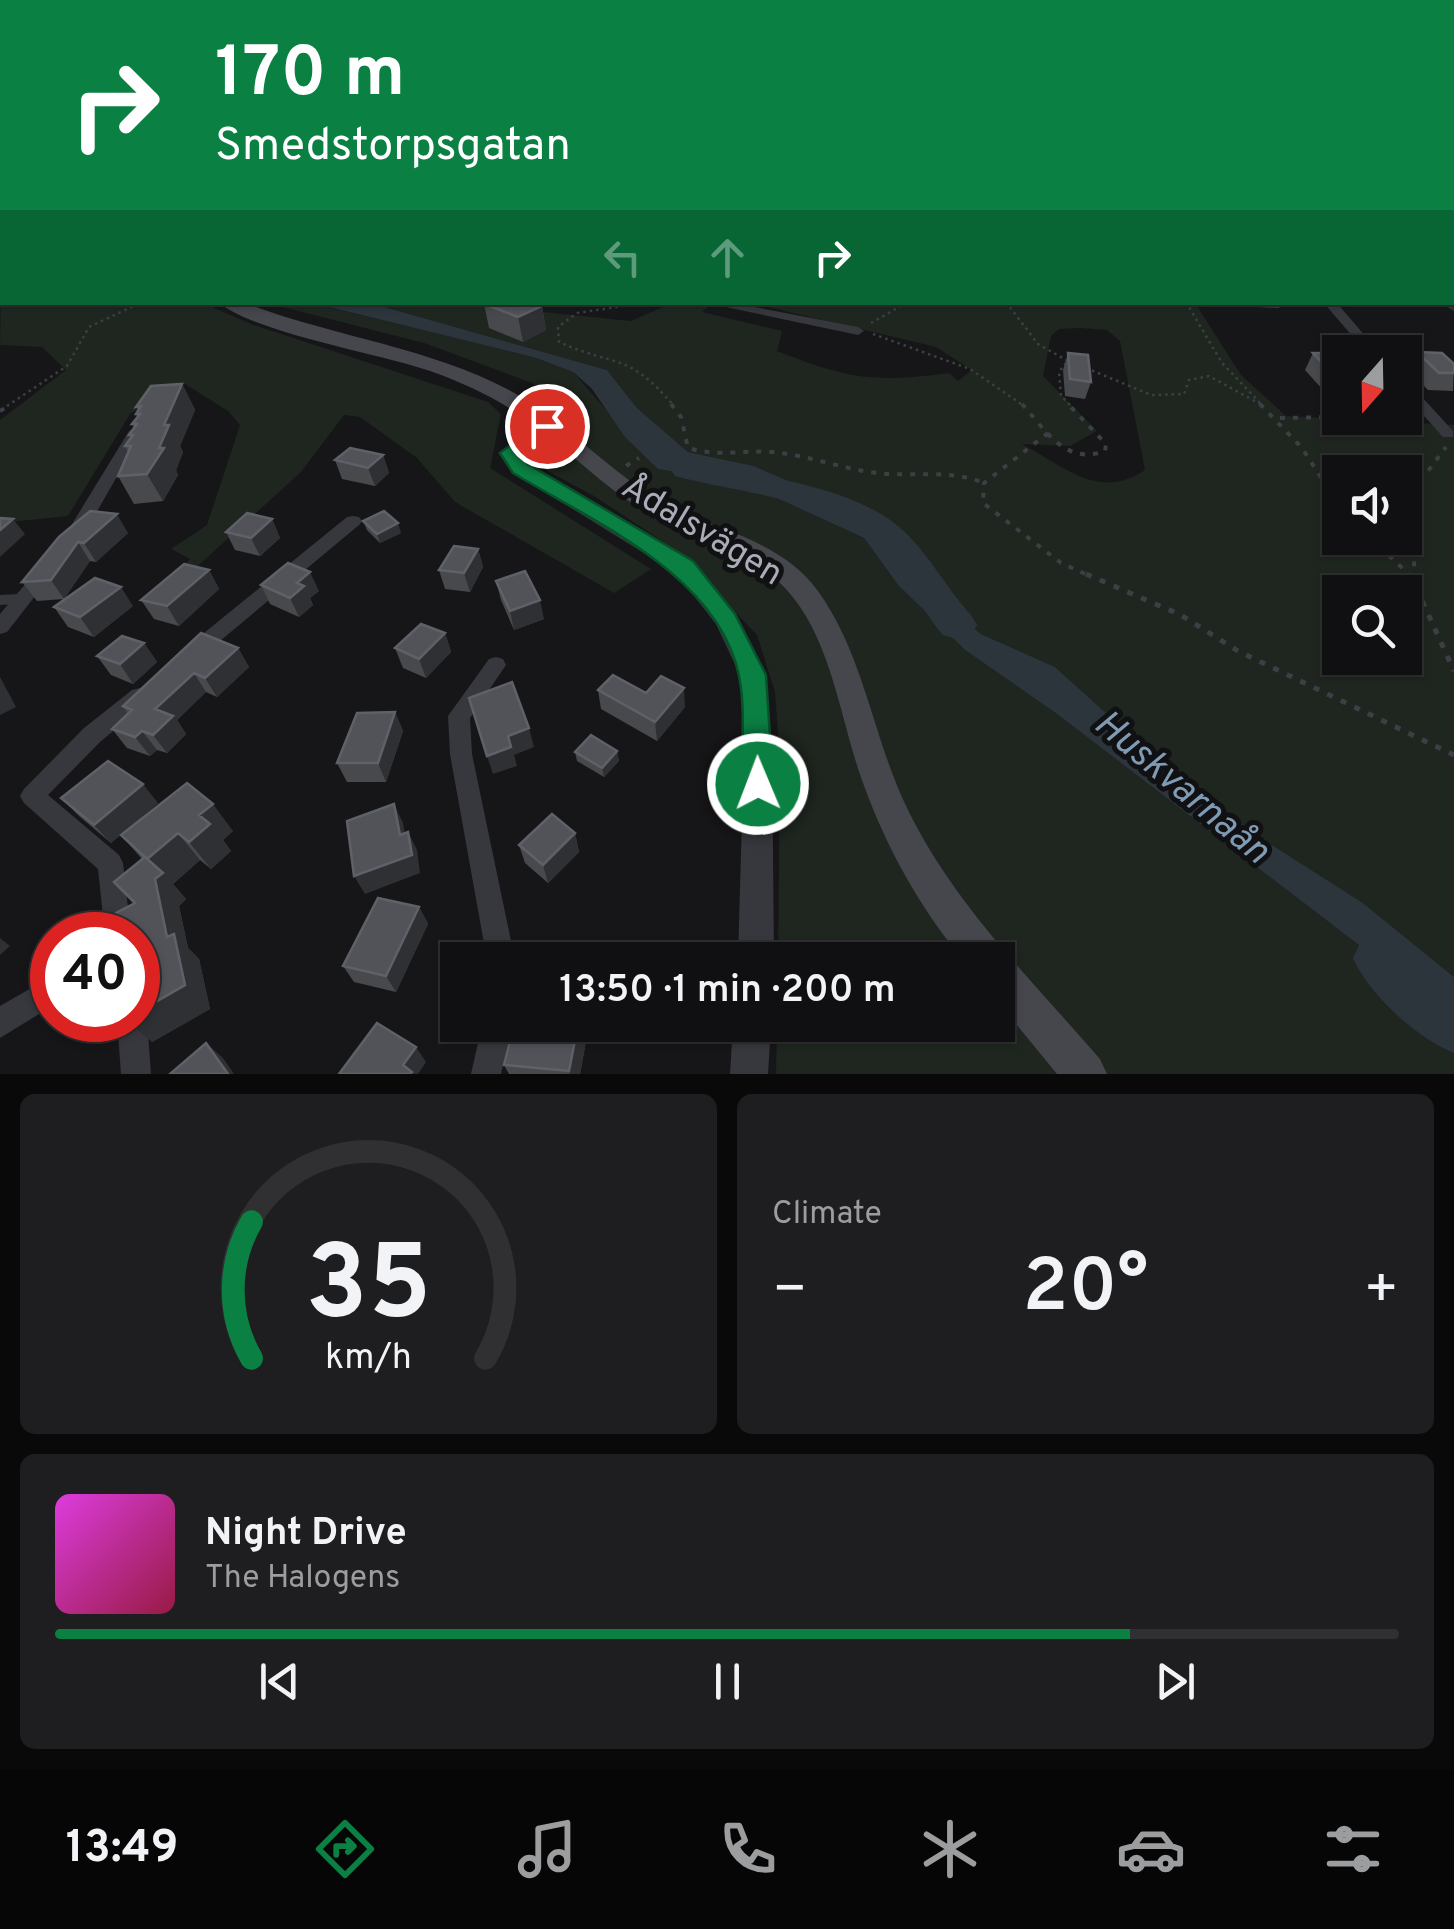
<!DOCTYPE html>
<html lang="en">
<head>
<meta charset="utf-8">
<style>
	body { margin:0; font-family:Overpass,sans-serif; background:#1e1e20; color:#f1f3f6; height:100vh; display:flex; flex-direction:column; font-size:38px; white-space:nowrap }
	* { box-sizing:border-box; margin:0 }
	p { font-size:32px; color:#9c9d9f }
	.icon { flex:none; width:55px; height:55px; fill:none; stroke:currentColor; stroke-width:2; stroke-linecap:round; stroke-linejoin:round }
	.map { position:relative; height:1074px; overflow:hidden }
	.drawer { display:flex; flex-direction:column; gap:20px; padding:20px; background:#09090a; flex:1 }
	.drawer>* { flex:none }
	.top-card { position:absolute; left:0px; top:0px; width:1455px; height:305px; box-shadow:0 2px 8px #0004,0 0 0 2px #303032; background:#0b8043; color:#fff; overflow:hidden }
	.needle { width:65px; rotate:200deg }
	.buttons { position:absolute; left:1322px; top:335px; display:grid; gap:20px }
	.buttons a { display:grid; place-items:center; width:100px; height:100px; border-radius:0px; background:#101012; box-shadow:0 2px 8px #0004,0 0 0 2px #303032; font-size:50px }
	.speed { position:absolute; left:30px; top:912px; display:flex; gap:20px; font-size:50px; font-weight:700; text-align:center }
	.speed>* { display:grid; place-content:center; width:130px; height:130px; border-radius:50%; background:#101012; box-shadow:0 2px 8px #0004,0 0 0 2px #303032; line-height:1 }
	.speed .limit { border:15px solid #d22; background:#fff; color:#111 }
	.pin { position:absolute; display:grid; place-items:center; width:85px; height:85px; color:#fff; margin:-42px; border:5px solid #fff; border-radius:50%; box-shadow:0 2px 10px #0007 }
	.me { position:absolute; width:110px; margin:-55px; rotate:359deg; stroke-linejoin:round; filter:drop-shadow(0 0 8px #0008) }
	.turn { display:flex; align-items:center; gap:35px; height:210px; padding:0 50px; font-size:45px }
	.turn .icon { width:130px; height:130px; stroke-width:2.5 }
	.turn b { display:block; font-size:70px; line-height:85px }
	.lanes { display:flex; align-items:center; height:95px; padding:0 50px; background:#0003; justify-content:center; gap:50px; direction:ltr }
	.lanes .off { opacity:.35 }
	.big { font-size:75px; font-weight:600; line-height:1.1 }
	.drawer .widget { flex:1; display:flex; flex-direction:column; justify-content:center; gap:15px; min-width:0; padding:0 35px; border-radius:15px; background:#1e1e20 }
	.drawer .dial { align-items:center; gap:0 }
	.dial svg { height:260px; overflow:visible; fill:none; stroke:#303032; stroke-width:7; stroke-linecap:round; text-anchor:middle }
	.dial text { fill:#f1f3f6; stroke:none }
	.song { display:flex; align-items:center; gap:30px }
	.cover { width:120px; height:120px; border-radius:15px; background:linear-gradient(135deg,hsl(300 70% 55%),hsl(340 70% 35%)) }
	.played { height:10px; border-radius:5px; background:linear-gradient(90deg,#0b8043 80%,#303032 80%) }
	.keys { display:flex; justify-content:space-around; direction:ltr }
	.heat { display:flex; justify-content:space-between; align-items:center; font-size:55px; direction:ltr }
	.drawer .tiles { flex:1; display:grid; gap:20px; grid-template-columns:1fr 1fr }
	.widget:last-child { grid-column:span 2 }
	.trip { position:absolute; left:440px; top:942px; width:575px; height:100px; border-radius:0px; background:#101012; box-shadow:0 2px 8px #0004,0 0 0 2px #303032; font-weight:600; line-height:100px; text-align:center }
	.tab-bar { display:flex; height:160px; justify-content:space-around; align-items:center; background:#060607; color:#9c9d9f }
	.tab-bar .icon { width:70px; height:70px }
	.tab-bar .current { color:#0b8043 }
	.tab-bar b { font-size:45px; color:#f1f3f6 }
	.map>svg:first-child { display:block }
	.green { fill:#1e261f; fill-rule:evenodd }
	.water { fill:#2c353c }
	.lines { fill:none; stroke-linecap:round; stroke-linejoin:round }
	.river { fill:#2c353c; fill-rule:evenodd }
	.path-far2 { stroke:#3d3f44; stroke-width:2.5; stroke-dasharray:2.5 4; stroke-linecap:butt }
	.path-far1 { stroke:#3d3f44; stroke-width:4; stroke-dasharray:5 8; stroke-linecap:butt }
	.path { stroke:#3d3f44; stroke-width:5; stroke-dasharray:6 9; stroke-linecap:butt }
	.service { stroke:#37383d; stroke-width:10 }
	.minor { fill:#37383d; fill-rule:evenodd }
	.tertiary { fill:#37383d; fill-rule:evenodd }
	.secondary { fill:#45474d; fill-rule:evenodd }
	.wall { fill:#47494d }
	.shaded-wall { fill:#2f3033 }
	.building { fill:#525359; stroke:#5f6168; stroke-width:2.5 }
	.route { fill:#0b8043; stroke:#07532c; stroke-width:2.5 }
	.labels { text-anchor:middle; stroke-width:10; stroke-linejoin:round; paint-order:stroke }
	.street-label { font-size:35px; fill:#a8adb8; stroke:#111113 }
	.water-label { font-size:38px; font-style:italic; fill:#7f9bb3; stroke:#111113 }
</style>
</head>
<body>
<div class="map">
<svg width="1454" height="1074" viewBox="0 0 1454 1074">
	<rect width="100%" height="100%" fill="#161618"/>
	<path class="green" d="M2,229V302L203,303L251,324L488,402L501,414L490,468L651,569L614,593L455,502L417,458L360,417L344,415L301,472L188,575L179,571L190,559L171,549L207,525L240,425L228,411L182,382L130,414L68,516L0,523V420L66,370L42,347L0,345Z
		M267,303H312L536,358L573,372L658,469L744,483L864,538L898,585L965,650L1057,714L1454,1018V1074H776L777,1025H998V960H778L780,762L775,692L757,635L677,551L594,496L529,461L591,428L532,383L424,343Z
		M370,303H455L631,321L672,303H712L702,312L782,331L777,351C848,379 873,383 949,373L958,381L972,370L936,347L752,303H1195L1241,375L1286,416L1454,425V977L1363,903L1261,838L1167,768L1055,667L981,634L914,577L843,505L754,466L688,452L637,408L607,370ZM1081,328L1107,330L1120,341L1145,470C1099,501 1065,467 1022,444L1070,446L1097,431L1043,376L1051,336L1059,329ZM1340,472H1405V538H1340ZM1340,592H1405V658H1340Z"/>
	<path class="water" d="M313,303H370L607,370L637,408L688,452L754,466L843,505L907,552L914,578L981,634L1055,667L1167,768L1261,838L1363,903L1454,977V1018L1057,714L965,650L898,585L864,538L744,483L658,469L625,437L592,389L573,372L536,358Z"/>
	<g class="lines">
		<path class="river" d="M686,459C748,475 848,484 898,526C927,550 945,587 971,615L977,625L971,635L957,639L943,635C918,606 902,567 873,542C823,497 737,493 675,476L670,469L675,462Z
			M1381,930L1400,939L1454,985V1053C1417,1038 1369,995 1353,958L1362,939Z"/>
		<path class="path-far2" d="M650,302L577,313L558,327L559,342C617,368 627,351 674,406
			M1006,302L1038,344L1068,361
			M1186,302L1222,363L1263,406
			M871,323L908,302
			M873,334L970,369L1024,406
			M1066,363L1059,372L1061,396L1071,406
			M1086,368L1151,395L1184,394L1189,380L1209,376L1262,405
			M7,406L67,366L89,327L142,302"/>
		<path class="path-far1" d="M671,404L681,417L688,448C718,457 742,450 772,452C808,455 842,469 877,473C913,477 951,469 984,483
			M1022,404C1045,429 1065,466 1105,451L1106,444L1068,404
			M1260,404L1302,448L1340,507
			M0,411L11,404
			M1280,418L1340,417
			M1048,433L984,483L983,503L1061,563L1092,577
			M626,466L639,458
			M1405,482L1428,471L1446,447
			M1405,524L1415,553L1413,577
			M1370,538L1412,577"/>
		<path class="path" d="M1086,574L1181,615L1238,651L1454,755
			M1410,574L1454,671"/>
		<path class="service" d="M0,600L21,599"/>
		<path class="minor" d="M1452,217H1454V223H1452Z
			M1452,275H1454V281H1452Z
			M702,302H729L858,327L864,331L858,335Z
			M1323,302H1336L1379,352H1366Z
			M1405,383L1410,384L1453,431V437H1443L1405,395Z
			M136,427L143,431L87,529L84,533H72L69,529L129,431Z
			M353,516L359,517L362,521L359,525L202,656L195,659L188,656L185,651L188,646L347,517Z
			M44,567L50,569L53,573L50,577L7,632L0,634V614L38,569Z
			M496,657L503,659L506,665L470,718L472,754L515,960H487L450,754L448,716L489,659Z
			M140,688L148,690L151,696L148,702L100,742L48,795L119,855L123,863L131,935H105L98,869L24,803L20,796L24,789L84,728L132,690Z
			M52,976V1006L0,1038V1006Z
			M138,1008L142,1010L147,1020L151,1074H121L117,1020H138Z
			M482,1025H512L501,1074H471Z"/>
		<path class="tertiary" d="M1452,184H1454V192L1452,191Z
			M1452,299L1454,311L1439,302H1452Z
			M547,420L557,426L521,454L527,464L692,561L735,614L766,675L772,747L774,960H738L744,747L740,675L716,624L676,573L513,472L500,453Z
			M733,1025H771L768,1074H730Z"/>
		<path class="secondary" d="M218,302H243C329,336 426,346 509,390C567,421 610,475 669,505C720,531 783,542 818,591C864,655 873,738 907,808C954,905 1031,979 1100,1059L1107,1074H1057L998,1002V960H963C920,908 886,847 863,783C840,720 832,638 785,588C747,549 691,539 646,512C605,488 571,453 533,424C502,401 469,385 433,372C379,353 257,334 218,302Z"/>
	</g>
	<path class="wall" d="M1252,302H1282L1279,308L1256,307Z
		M484,304L542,306L546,330L523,342L489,328Z
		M1417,352L1454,364L1453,391L1428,390L1407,369Z
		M1068,353L1091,382L1085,399L1065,396L1063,370Z
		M1313,353L1340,355V391L1323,390L1305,370Z
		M182,384L195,410L180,446L183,452L176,470L178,475L163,501L134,504L118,476L128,452L125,446L131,438L129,435L134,428L132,424L137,417L136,414L138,410L136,407Z
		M383,455L389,473L375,486L342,479L335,460Z
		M272,519L280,538L260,556L235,550L226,532Z
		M363,521L401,533L380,543L367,530Z
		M128,533L96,562L90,561L64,599L37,601L22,582L59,537Z
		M478,549L483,567L470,592L445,589L439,570Z
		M209,570L219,589L179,626L154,619L141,600Z
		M496,581L544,619L514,630L501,600Z
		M261,585L319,591L310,598L313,605L299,617L270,604Z
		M133,606L94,637L68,627L54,607Z
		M445,633L451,652L426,678L403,668L395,648Z
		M144,643L157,662L133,684L111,675L97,656Z
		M238,648L249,667L217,697L206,692L177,720L186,734L167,753L157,750L150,756L127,748L112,729L128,714L123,706Z
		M598,690L646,693L685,707L657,741L601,709Z
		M395,712L403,731L386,782H347L337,763Z
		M617,751L619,761L604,777L577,761L575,752Z
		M61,798L158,803L111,843L79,816Z
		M233,831L223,840L231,851L211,869L200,860L173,884L186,899L179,906L188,948L199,959L210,1009L152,1042L134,904L114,882L142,859L121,835Z
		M575,833L579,852L548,883L525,863L519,845Z
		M419,907L428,924L396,992L354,982L343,966Z
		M589,1025L580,1074H509L504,1065Z"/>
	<path class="shaded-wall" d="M2,191V205L0,206V192Z
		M542,306L546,330L523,342L518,317Z
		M182,384L195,410L180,446L183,452L176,470L178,475L163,501L147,474L159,448L164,425Z
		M383,455L389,473L375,486L368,468Z
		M117,514L128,533L96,562L84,543Z
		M13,519L25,534L0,557V530Z
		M272,519L280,538L260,556L251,538Z
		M398,523L401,533L380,543L377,534Z
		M78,542L90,561L64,599L51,580Z
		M478,549L483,567L470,592L464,573Z
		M209,570L219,589L179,626L167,606Z
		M310,572L319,591L310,598L313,605L299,617L290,598L297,583Z
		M121,587L133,606L94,637L80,617Z
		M540,600L544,619L514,630L510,611Z
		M445,633L451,652L426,678L419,659Z
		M144,643L157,662L133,684L120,664Z
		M238,648L249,667L217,697L205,678Z
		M194,673L206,692L177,720L186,734L167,753L153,735L155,709Z
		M0,677L16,707L0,715Z
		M684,688L685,707L657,741L655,722Z
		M395,712L403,731L386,782L378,763Z
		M529,728L534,747L514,755L517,766L493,774L487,756L508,736Z
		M142,731L157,750L150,756L135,737Z
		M617,751L619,761L604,777L602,768Z
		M143,784L158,803L111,843L94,825Z
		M213,804L233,831L223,840L231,851L211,869L189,842L199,815Z
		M394,804L403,823L408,853L400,835Z
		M408,832L417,850L420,873L365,894L354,876Z
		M178,833L200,860L173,884L186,899L179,906L188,948L199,959L210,1009L152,1042L125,1020H138V1012L167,937L147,859Z
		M575,833L579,852L548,883L543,865Z
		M419,907L428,924L396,992L386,976Z
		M0,938L10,946L0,955Z
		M578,1025H589L580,1074H570L569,1071Z
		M206,1043L223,1058L234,1074H228Z
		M416,1047L426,1062L418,1074H409L403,1065Z"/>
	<path class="building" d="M0,176H2V191L0,192Z
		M487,302H530L542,306L518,317L484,304Z
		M1417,352L1442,353L1454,364V373H1439Z
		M1068,353L1088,355L1091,382L1070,379Z
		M1313,353H1338L1340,355V373H1332Z
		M182,384L164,425H169L159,448H164L147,474L118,476L131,446H125L133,435H129L137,424H132L140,414H136L141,406L136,407L151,386Z
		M350,448L383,455L368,468L335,460Z
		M90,511L117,514L84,543L78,542L51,580L22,582L59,537Z
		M384,511L398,523L377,534L363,521Z
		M247,513L272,519L251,538L226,532Z
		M0,518L13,519L0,530Z
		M454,546L478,549L464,573L439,570Z
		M288,563L310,572L297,583L304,586L290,598L261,585Z
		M184,564L209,570L167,606L141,600Z
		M525,571L540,600L510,611L496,581Z
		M95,578L121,587L80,617L54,607Z
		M421,624L445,633L419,659L395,648Z
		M201,633L238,648L205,678L194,673L155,709L173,716L153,735L142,731L135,737L112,729L132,710L123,706Z
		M122,636L144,643L120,664L97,656Z
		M613,675L646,693L661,676L684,688L655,722L598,690Z
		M512,682L529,728L508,736L511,747L487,756L469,698Z
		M395,712L378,763H337L357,713Z
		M591,735L617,751L602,768L575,752Z
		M108,761L143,784L94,825L61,798Z
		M187,783L213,804L199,815L210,824L189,842L178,833L147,859L121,835Z
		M394,804L400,835L408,832L412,855L354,876L347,821Z
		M552,814L575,833L543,865L519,845Z
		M145,857L163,873L155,879L167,937L174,934L185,985L138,1012V935H120L116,913L135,903L114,882Z
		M378,898L419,907L386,976L343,966Z
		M377,1023L416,1047L403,1065L412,1072L410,1074H339Z
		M514,1025H578L569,1071L504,1065Z
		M206,1043L228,1074H170Z"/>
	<linearGradient id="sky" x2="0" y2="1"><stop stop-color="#0c0c0d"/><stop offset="0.53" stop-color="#363c48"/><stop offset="1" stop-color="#363c48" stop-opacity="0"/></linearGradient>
	<rect width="1454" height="319" fill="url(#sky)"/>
	<path class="route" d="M540,422L557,426L521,454L528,464L693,561L735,614L766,675L773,784L768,793L758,797L747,793L742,784C741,750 746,710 739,676C719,575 592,521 513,473L500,453Z"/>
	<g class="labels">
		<g class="street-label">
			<text transform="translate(703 529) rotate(31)" y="12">Ådalsvägen</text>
		</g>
		<g class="water-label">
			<text transform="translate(1183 786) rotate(40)" y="13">Huskvarnaån</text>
		</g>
	</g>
</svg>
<div class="buttons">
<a><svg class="needle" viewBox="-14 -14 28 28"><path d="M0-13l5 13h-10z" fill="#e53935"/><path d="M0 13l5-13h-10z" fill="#9c9d9f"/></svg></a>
<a><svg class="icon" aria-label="sound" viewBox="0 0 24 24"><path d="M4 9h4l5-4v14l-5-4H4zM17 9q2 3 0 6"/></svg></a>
<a><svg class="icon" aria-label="search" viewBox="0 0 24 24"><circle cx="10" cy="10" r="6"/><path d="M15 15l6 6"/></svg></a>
</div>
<div class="speed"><div class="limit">40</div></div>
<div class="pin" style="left:547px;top:426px;background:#d93025"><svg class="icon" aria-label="arrive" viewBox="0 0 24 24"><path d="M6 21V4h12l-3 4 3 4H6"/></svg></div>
<svg class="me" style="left:758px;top:784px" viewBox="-20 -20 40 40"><circle r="17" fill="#0b8043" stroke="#fff" stroke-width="3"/><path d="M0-11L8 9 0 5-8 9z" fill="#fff"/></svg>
<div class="trip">13:50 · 1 min · 200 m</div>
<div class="top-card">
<div class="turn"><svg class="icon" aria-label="right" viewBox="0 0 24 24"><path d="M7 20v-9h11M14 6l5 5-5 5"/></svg><div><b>170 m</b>Smedstorpsgatan</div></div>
<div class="lanes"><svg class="icon off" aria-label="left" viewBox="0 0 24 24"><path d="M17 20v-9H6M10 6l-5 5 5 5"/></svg><svg class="icon off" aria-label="ahead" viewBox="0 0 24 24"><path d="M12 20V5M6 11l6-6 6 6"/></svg><svg class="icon" aria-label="right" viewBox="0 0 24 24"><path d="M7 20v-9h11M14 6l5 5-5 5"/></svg></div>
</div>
</div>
<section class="drawer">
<div class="tiles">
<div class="widget dial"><svg viewBox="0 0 100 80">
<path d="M14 69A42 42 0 1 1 86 69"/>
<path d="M14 69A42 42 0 0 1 14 27" stroke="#0b8043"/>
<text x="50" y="56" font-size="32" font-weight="700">35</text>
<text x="50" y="72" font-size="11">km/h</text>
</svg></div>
<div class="widget"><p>Climate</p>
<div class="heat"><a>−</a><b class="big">20°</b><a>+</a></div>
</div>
<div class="widget">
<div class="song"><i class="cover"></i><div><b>Night Drive</b><p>The Halogens</p></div></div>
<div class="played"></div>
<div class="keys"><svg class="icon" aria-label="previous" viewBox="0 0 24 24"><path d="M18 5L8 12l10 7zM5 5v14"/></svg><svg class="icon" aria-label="pause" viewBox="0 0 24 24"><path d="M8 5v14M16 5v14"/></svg><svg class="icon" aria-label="next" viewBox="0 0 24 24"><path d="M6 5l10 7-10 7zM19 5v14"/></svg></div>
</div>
</div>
</section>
<nav class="tab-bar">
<b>13:49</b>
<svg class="icon current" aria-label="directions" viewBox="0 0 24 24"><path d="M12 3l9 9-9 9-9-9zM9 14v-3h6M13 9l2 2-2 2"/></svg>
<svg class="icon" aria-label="music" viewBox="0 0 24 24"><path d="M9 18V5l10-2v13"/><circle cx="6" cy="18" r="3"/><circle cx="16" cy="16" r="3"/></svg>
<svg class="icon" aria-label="phone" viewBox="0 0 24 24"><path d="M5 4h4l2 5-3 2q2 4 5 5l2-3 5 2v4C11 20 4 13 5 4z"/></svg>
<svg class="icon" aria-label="climate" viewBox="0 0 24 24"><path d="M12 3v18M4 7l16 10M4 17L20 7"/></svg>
<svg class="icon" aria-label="car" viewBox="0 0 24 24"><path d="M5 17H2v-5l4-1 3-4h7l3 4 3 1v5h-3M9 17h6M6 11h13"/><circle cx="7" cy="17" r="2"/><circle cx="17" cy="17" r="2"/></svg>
<svg class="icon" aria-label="filters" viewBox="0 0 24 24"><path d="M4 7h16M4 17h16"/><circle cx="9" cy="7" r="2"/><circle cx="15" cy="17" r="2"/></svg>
</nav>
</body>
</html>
